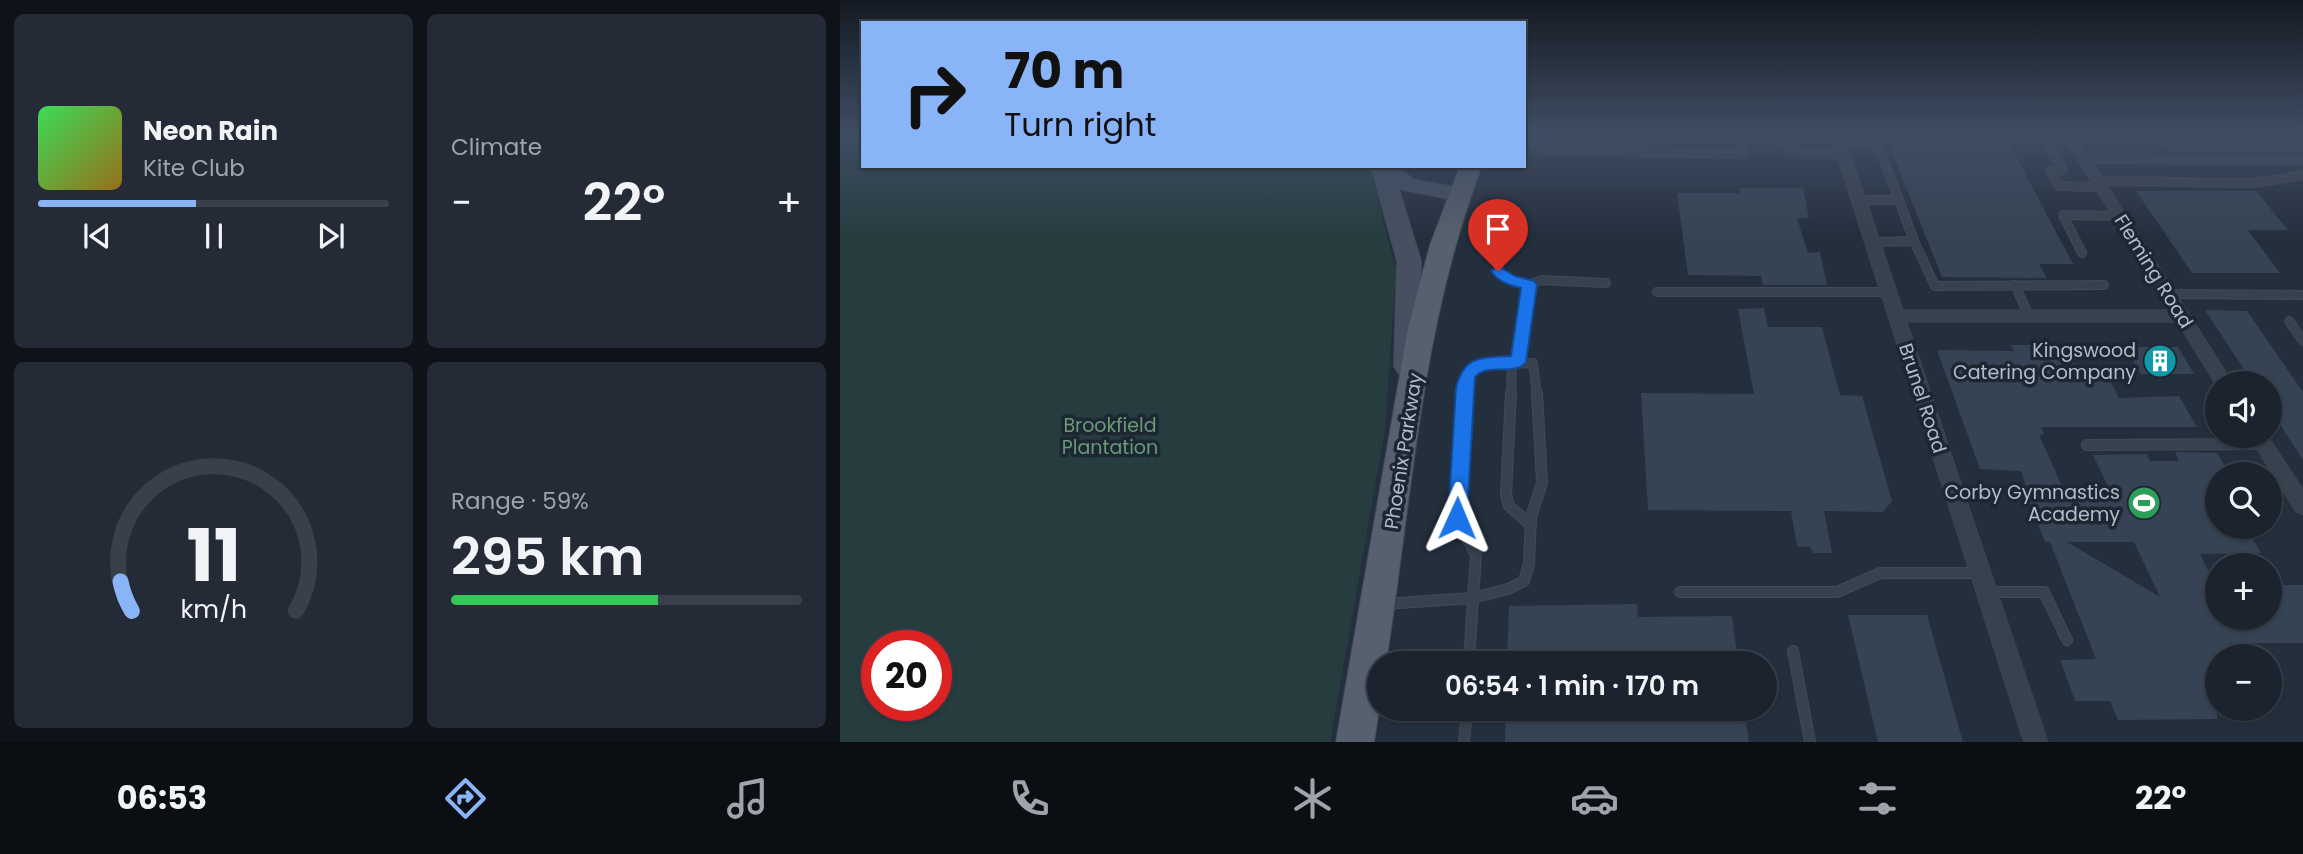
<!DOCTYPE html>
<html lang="en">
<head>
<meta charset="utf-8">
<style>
	body { margin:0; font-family:Poppins,sans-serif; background:#242b36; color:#f1f3f6; height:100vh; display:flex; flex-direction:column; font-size:26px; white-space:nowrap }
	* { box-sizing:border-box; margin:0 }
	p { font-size:23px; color:#a0a4aa }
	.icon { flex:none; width:38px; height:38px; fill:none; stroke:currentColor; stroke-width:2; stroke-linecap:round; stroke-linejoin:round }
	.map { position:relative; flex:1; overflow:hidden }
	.side { display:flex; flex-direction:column; gap:14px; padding:14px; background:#0f1319; width:840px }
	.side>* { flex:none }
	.banner { position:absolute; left:21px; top:21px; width:665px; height:147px; border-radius:0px; box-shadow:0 2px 5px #0004,0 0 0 2px #39404a; background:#8ab4f8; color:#111; overflow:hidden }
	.controls { position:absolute; left:1365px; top:371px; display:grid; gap:14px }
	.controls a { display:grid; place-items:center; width:77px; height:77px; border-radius:50%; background:#1b232e; box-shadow:0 2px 5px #0004,0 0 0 2px #39404a; font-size:35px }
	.speed { position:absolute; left:21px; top:630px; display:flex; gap:14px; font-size:35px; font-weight:700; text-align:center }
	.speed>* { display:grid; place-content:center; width:91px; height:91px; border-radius:50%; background:#1b232e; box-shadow:0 2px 5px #0004,0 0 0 2px #39404a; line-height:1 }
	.speed .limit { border:10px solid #d22; background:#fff; color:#111 }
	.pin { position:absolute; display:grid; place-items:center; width:60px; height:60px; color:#fff; margin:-72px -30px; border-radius:50% 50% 50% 0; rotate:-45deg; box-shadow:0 0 7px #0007 }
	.pin .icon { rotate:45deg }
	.me { position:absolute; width:77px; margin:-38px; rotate:1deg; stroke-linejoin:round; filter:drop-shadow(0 0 5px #0008) }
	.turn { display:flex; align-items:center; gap:24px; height:147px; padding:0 28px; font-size:32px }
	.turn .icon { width:91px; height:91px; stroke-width:2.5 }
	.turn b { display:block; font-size:49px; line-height:60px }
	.big { font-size:52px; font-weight:600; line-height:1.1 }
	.side .tile { flex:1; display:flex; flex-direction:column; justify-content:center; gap:10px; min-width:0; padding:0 24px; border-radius:10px; background:#242b36 }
	.side .dial { align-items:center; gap:0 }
	.dial svg { height:182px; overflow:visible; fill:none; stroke:#39404a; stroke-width:7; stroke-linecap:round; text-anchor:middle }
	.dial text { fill:#f1f3f6; stroke:none }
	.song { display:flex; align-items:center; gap:21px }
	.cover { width:84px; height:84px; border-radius:10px; background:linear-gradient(135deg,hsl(130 70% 55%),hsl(40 70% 35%)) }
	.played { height:7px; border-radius:4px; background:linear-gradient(90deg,#8ab4f8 45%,#39404a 45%) }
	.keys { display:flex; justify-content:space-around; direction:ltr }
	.heat { display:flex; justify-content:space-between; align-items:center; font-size:38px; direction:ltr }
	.charge { height:10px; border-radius:5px; background:linear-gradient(90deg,#34c759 59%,#39404a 0) }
	.side .tiles { flex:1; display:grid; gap:14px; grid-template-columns:repeat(2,1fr) }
	.trip { position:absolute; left:527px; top:651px; width:410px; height:70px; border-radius:35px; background:#1b232e; box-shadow:0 2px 5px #0004,0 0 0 2px #39404a; font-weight:600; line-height:70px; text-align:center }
	.tabs { display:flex; height:112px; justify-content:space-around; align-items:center; background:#0b0e12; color:#a0a4aa }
	.tabs .icon { width:49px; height:49px }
	.tabs .active { color:#8ab4f8 }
	.tabs b { font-size:32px; color:#f1f3f6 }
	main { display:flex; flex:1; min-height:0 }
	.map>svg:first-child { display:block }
	.green { fill:#263c3f; fill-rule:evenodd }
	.building { fill:#364354; fill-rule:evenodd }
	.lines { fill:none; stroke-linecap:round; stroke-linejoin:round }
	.lane-far1-casing { stroke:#414a57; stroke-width:10 }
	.lane-casing { stroke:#414a57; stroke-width:12 }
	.street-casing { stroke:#414a57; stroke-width:1 }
	.secondary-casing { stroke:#414a57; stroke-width:2 }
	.primary-casing { stroke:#414a57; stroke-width:2 }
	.lane-far1 { stroke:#38414e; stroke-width:8 }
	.lane { stroke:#38414e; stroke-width:10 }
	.street { fill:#38414e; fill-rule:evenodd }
	.secondary { fill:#465061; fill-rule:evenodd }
	.primary { fill:#56606e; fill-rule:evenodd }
	.route { fill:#1a73e8; stroke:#114b97; stroke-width:2 }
	.labels { text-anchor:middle; stroke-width:7; stroke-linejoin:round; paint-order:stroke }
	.street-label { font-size:19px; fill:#b4bcc9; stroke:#1d2633 }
	.poi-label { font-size:19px; fill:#b4bcc9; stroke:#1d2633; text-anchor:end }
	.park-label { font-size:19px; fill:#6b9a76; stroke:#1d2633 }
</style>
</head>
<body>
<main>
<section class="side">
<div class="tiles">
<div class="tile">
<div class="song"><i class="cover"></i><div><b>Neon Rain</b><p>Kite Club</p></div></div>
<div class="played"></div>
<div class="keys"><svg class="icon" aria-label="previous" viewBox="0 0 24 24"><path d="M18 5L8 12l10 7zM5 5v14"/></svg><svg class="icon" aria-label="pause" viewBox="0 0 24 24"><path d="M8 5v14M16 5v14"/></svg><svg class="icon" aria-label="next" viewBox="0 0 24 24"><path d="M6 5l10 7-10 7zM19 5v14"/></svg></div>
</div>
<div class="tile"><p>Climate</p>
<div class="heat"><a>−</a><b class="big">22°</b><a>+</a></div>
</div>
<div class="tile dial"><svg viewBox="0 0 100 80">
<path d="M14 69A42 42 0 1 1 86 69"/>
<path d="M14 69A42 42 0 0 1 9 56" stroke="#8ab4f8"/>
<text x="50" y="56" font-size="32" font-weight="700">11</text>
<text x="50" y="72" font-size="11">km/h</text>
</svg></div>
<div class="tile"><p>Range · 59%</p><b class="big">295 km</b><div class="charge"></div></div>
</div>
</section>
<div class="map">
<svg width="1463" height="742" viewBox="0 0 1463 742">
	<rect width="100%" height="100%" fill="#242f3e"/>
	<path class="green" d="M0,133H23V166H530L556,271L545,429L490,742H0ZM37,646H96V705H37Z"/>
	<path class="building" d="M1044,133H1164L1233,264H1199L1207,278L1102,277Z
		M1311,133H1463V152L1323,151Z
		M900,188H963L969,218H957L968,253L980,252L987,285H923L921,276L848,275L837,193H900Z
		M1296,191H1416L1448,230H1408L1440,273H1352Z
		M924,308L928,327H982L1000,395L1022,396L1052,501L1043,512L984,511L992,553H973L970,547L957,546L951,511L808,510L801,393L914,394L898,309Z
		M1365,310L1407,311L1463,392V460L1430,409V383H1413Z
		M1171,345H1225L1236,367H1263L1279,398L1339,396L1357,427H1201L1204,434L1199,435L1227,497H1273L1253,455L1307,454L1310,461H1339L1335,452L1377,453L1389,474H1377V527H1406L1421,553L1360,554L1377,589V618H1430V585H1463V643H1390L1397,656H1377V719L1278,720L1270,701H1235L1220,660L1256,659L1210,542H1205L1187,497H1189L1181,471L1140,469L1097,350L1174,351ZM1227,542H1294L1320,597Z
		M1285,347H1338L1354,374H1301Z
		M797,604L798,617L892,616L898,663H667L669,606Z
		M1008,615H1087L1123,742H1038Z
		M666,709H904L909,742H665Z"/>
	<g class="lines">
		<defs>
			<path id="lane-far1" d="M690,133L695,144L706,150L902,154L906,133
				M942,133L950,150L964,154H1002
				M1033,133L1059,200
				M1227,133L1244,159L1463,160
				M998,141H1036
				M1209,147L1223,170L1210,171L1219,186L1261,187
				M1258,181L1414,183L1463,175
				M1018,200H1059L1074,241L1032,242
				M1074,241L1095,286L1264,285
				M659,252L658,271L670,280L689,285
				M1242,253L1223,215L1280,216
				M1175,285L1189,316
				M817,292H1048
				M1328,294L1463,295
				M1449,321L1463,341
				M678,361L689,285L701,280L766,283
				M624,395L632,368L640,365L693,363L697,395
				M671,395L672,362"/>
			<path id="lane" d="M624,393L617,518L636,555L633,598
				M671,393L666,495L669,506L691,525
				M1247,445L1424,444
				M840,592H997L1040,573H1139
				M1148,592H1204L1227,640
				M633,598L668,589L684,581L689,564L691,517L702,483L697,393
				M544,604L633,598
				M953,651L970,742
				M629,663L633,598
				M624,742L627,709"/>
			<path id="street" d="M990,133H1004L1063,310H1330L1237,159L1239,156H1249L1393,383H1377V387L1337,322H1067L1208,742H1184Z
				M1409,436H1428L1463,489V515L1456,512Z"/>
			<path id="secondary" d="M531,166H555L575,180L627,189L630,194L627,199L619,201L559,189L581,261L580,366L576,373L567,376L558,373L554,366L557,261Z"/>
			<path id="primary" d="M620,166H642C581,324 572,497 546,663H539V709L534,742H496L568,328L590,245Z"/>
		</defs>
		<use href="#lane-far1" class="lane-far1-casing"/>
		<use href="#lane" class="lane-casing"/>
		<use href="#street" class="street-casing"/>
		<use href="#secondary" class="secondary-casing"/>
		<use href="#primary" class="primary-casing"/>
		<use href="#lane-far1" class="lane-far1"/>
		<use href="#lane" class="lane"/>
		<use href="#street" class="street"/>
		<use href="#secondary" class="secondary"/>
		<use href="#primary" class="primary"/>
	</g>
	<linearGradient id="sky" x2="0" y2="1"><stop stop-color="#141a22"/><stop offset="0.56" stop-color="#3f4d63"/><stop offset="1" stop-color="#3f4d63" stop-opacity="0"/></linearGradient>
	<rect width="1463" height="237" fill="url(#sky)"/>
	<path class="route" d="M658,266L675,276L694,281L697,285L686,362C674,377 647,362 635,377L627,518L624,523L617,526L611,523L608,518L616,388C624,355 641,358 671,356L681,288C669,285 658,282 651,271Z"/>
	<defs>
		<symbol id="building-disc" viewBox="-11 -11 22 22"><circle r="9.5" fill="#0f9aa8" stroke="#1d2633"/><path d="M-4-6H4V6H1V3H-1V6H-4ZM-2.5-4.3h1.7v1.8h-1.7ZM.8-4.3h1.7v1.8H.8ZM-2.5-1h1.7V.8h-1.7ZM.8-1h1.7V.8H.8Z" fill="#fff"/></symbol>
		<symbol id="stadium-disc" viewBox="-11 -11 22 22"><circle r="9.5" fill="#2e9e5b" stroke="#1d2633"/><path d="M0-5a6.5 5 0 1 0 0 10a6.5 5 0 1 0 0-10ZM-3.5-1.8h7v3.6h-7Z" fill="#fff"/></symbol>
	</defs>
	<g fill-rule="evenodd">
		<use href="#building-disc" x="1301" y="342" width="38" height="38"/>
		<use href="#stadium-disc" x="1285" y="484" width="38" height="38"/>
	</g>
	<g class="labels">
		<g class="street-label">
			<text transform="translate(1314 271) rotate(58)" y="7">Fleming Road</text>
			<text transform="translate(1083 398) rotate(72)" y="7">Brunel Road</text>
			<text transform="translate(563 451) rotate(-81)" y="7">Phoenix Parkway</text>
		</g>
		<g class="poi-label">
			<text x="1296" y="357">Kingswood<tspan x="1296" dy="22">Catering Company</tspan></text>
			<text x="1280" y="499">Corby Gymnastics<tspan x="1280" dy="22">Academy</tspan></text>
		</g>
		<g class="park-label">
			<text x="270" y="432">Brookfield<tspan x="270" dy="22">Plantation</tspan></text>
		</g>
	</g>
</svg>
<div class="controls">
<a><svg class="icon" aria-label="sound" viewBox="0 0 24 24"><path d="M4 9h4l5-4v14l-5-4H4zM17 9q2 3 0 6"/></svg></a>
<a><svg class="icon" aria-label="search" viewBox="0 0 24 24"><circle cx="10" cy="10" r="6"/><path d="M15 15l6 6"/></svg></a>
<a>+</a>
<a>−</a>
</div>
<div class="speed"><div class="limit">20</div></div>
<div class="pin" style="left:658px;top:271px;background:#d93025"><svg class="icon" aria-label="arrive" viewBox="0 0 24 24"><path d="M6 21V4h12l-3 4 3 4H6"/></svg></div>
<svg class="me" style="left:617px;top:518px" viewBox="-20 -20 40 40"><path d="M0-17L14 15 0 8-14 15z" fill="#1a73e8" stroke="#fff" stroke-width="4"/></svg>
<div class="trip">06:54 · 1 min · 170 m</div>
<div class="banner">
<div class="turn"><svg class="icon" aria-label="right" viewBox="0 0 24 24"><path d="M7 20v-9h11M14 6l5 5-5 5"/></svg><div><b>70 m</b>Turn right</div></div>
</div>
</div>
</main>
<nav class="tabs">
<b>06:53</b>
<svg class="icon active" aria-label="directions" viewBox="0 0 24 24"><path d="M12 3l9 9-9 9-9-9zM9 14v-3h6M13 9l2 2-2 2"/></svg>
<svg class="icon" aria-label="music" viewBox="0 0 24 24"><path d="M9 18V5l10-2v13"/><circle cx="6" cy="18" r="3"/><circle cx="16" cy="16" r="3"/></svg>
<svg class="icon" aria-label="phone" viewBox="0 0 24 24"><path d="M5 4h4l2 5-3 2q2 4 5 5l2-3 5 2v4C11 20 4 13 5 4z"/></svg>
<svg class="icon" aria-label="climate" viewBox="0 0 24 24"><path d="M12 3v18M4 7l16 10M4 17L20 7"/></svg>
<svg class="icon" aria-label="car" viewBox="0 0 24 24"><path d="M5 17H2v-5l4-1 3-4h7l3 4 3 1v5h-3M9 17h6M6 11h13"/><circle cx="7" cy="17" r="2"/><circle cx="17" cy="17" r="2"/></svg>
<svg class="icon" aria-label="filters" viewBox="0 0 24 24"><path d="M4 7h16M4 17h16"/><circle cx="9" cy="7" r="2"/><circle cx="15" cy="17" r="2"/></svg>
<b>22°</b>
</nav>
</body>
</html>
